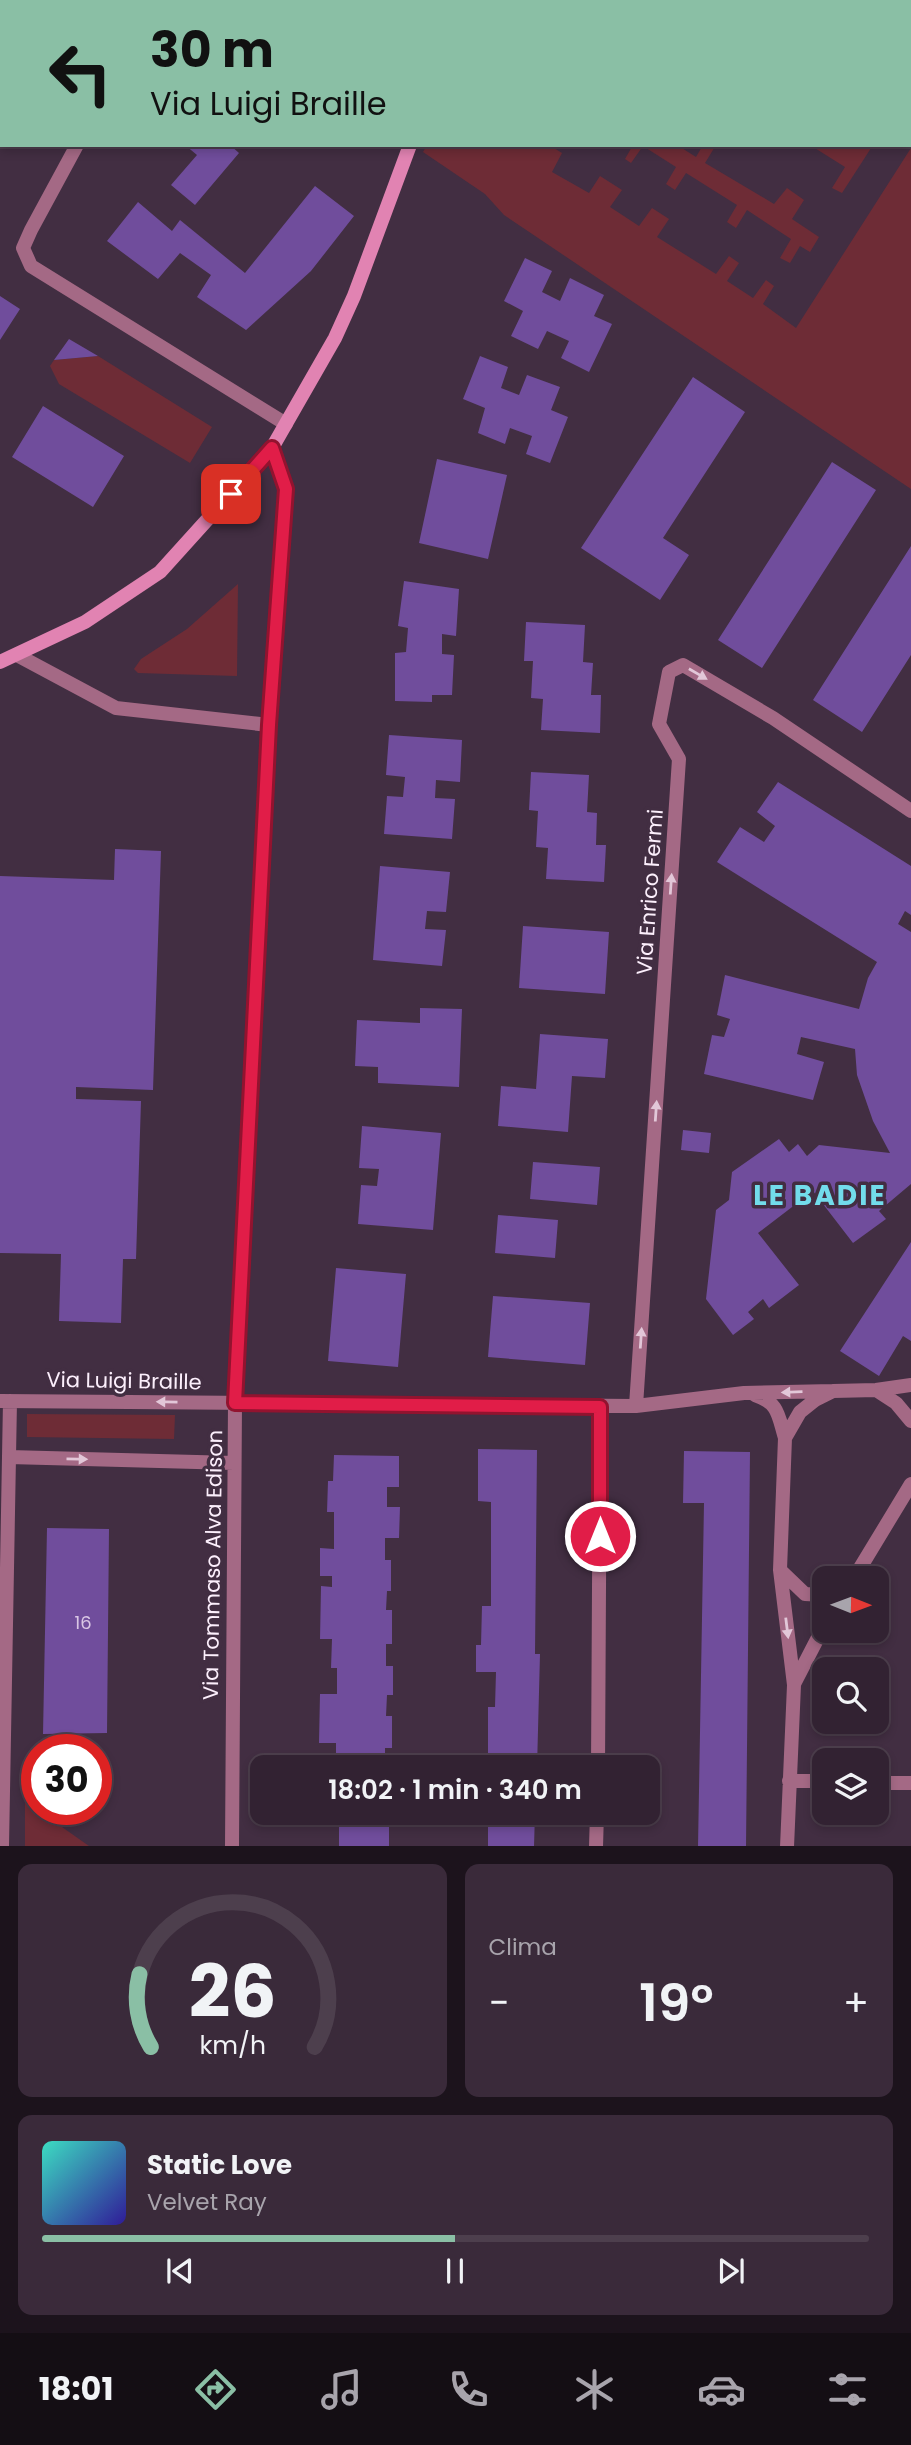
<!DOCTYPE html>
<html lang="it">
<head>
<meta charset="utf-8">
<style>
	body { margin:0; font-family:Poppins,sans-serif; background:#3a2a3a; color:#f1f3f6; height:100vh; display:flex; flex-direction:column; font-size:26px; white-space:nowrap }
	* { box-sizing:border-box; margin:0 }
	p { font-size:23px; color:#a8a4ac }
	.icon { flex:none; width:38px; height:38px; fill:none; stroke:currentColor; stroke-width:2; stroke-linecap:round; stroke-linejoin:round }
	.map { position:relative; height:1846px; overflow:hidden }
	.panel { display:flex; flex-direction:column; gap:18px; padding:18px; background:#1c131c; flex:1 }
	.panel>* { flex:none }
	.guide { position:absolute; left:0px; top:0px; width:912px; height:147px; box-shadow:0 4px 10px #0003,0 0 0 2px #4d3f4d; background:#8abfa5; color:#111; overflow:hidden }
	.needle { width:46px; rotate:91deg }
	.controls { position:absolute; left:812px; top:1566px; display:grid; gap:14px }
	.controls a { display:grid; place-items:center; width:77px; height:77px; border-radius:14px; background:#322232; box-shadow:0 4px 10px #0003,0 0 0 2px #4d3f4d; font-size:35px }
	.speed { position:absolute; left:21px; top:1734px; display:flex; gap:14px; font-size:35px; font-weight:700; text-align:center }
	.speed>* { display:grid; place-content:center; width:91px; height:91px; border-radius:50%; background:#322232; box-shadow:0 4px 10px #0003,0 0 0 2px #4d3f4d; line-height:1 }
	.speed .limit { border:10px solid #d22; background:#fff; color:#111 }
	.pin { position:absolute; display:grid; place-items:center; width:60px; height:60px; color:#fff; margin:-30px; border-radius:14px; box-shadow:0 4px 10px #0006 }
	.me { position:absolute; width:77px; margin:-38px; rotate:0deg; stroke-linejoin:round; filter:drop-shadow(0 0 5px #0008) }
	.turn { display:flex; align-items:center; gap:24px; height:147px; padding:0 35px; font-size:32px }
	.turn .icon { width:91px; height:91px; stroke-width:2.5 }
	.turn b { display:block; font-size:49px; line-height:60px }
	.big { font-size:52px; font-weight:600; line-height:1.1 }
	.panel .tile { flex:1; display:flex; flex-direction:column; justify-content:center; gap:10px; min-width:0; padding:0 24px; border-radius:14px; background:#3a2a3a }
	.panel .dial { align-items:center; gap:0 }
	.dial svg { height:182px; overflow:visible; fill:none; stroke:#4d3f4d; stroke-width:7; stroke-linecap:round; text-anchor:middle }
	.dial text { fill:#f1f3f6; stroke:none }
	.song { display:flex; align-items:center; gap:21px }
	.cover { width:84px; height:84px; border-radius:10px; background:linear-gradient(135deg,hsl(170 70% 55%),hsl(250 70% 35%)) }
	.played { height:7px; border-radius:4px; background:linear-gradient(90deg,#8abfa5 50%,#4d3f4d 50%) }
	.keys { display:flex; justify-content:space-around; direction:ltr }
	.heat { display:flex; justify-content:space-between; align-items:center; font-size:38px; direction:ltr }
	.panel .tiles { flex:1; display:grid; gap:18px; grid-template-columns:1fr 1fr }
	.tile:last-child { grid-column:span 2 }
	.trip { position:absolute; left:250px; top:1755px; width:410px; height:70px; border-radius:14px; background:#322232; box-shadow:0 4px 10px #0003,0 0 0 2px #4d3f4d; font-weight:600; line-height:70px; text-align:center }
	.menu { display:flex; height:112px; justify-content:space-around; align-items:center; background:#140e14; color:#a8a4ac }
	.menu .icon { width:49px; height:49px }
	.menu .current { color:#8abfa5 }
	.menu b { font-size:32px; color:#f1f3f6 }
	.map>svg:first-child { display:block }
	.green { fill:#6e2c36 }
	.building { fill:#704d9c }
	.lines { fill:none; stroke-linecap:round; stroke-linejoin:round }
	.lane { stroke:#a46985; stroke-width:14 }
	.street { stroke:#a46985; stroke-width:14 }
	.secondary { stroke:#e183b2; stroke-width:14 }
	.oneway { fill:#e2c7d8 }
	.route-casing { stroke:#92132f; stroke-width:18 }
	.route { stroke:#e11d48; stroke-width:12 }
	.labels { text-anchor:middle; stroke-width:7; stroke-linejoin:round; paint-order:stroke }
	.number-label { font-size:18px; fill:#d9c6e4 }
	.street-label { font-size:21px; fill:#fceffc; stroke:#422e42 }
	.district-label { font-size:28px; font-weight:bold; letter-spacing:2px; fill:#72dceb; stroke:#422e42 }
</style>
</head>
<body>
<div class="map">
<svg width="911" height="1847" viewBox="0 0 911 1847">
	<rect width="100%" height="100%" fill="#422e42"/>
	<path class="green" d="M427,145H549L562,153L552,172L589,193L600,176L622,190L610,207L639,226L652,208L669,219L657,237L716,274L729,256L739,263L727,281L753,298L766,280L774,286L763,304L796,328L911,148V489L504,215L485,194L423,152Z
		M633,145H677L696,157L703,145H716L705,163L774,204L787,188L804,200L792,219L819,237L810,252L800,246L790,263L780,258L791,239L747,210L736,228L727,222L737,205L686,173L675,190L666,184L676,167L643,146L631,163L625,159Z
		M810,145H873L842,193L832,188L845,167Z
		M98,356L212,427L190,463L59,384L50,366L54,360Z
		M238,584L237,676L138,673L134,669L141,659L187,629Z
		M27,1414L175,1415L174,1439L27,1437Z
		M25,1801L89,1846H25Z"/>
	<path class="building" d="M185,145H230L239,153L195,205L171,185L197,155Z
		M315,186L354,216L311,271L246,330L197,297L211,275L180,253L158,279L107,241L138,202L172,231L180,220L245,273Z
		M525,258L552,271L542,292L560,301L570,278L604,295L594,316L612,324L589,372L561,358L569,341L547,331L538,349L511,336L523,311L504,301Z
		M0,296L20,309L0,340Z
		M69,339L98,356L54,360Z
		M480,356L508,367L501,388L519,395L527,375L560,387L551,410L568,417L550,463L526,454L532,436L510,428L505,444L478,433L485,408L463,399Z
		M693,377L745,412L663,538L689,555L660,600L581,548Z
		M43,406L124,456L93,507L12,457Z
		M437,459L507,475L488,559L419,543Z
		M832,462L876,490L762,668L718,640Z
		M911,546V655L862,732L813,700Z
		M404,581L459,589L456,636L442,634V654L454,655L452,695H432V702L395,701V653L406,652L408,628L398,626Z
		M526,622L585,625L583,662L593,663L591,695H601L600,733L541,730L543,699L531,698L533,661H524Z
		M389,735L462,740L460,782L436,780L435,798L455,799L452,839L384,834L387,796L403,797L405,777L386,775Z
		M531,772L589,775L587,812L597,813L596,845H606L604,882L546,879L548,848L536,847L538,811L529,810Z
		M778,782L911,866V915L905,911L898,924L911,932V1184L879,1211L886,1219L853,1243L813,1191L758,1233L799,1285L769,1308L763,1299L748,1312L754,1319L733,1335L706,1299L716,1210L729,1200L732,1172L779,1139L789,1152L798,1144L807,1156L819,1145L890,1153L873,1121L857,1075L855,1049L801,1037L797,1054L824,1062L813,1100L704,1074L712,1035L724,1037L730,1019L717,1015L725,975L859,1009L868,978L877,962L717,862L740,827L764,842L775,826L757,812Z
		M115,849L161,851L153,1090L76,1087V1099L141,1101L136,1259H123L121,1323L59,1321L61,1254L0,1253V876L114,880Z
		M380,866L450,872L446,912L427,911L425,929L446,930L442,966L373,960Z
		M523,926L609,932L605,994L519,988Z
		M420,1008L462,1009L459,1087L378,1083V1067L355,1066L357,1020L420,1023Z
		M540,1034L608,1039L605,1078L572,1076L568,1132L498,1126L501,1086L536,1089Z
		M362,1126L441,1133L433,1230L358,1224L361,1185L377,1186L379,1169L359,1168Z
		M683,1130L711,1133L709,1153L681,1150Z
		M533,1162L600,1167L597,1205L530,1199Z
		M498,1215L558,1220L555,1258L495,1253Z
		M911,1242V1341L903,1336L879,1376L840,1351Z
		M336,1268L406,1274L398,1367L328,1361Z
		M493,1296L590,1303L585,1365L488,1357Z
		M478,1449L537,1450L535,1654H540L537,1768H484V1763H488V1707H495L496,1672H476V1645H481L482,1606H491V1502L478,1501Z
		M684,1451L750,1452L746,1847H698L704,1503H683Z
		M334,1455L399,1456V1487H387V1507H400L399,1538H385V1560H391V1591H387L386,1610H392V1644H386V1666H393V1695H387L386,1716H392V1748H385V1768H336V1743H319L320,1694H337V1668H331L332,1639H320L321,1586L332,1587V1576H320V1548L334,1549V1512H327L328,1481H333Z
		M47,1528L109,1529L107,1733L43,1734Z
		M321,1813H385V1822H389V1847H339V1820H321Z
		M488,1813H535L534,1847H488Z"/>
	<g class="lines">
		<path class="lane" d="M174,0L177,2
			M157,2L158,0
			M77,145L31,230L23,248L31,266L286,424"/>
		<path class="street" d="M17,655L116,708L269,725
			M876,1390L896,1403L911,1421
			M755,1395C779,1403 778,1415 785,1438
			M0,1401L636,1406L744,1393L833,1391
			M636,1406L679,759L659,724L669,672L683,665L773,718L911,811
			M9,1457L234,1463
			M780,1570L805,1594L824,1595
			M854,1578L911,1484
			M794,1684L824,1626
			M598,1768L600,1407
			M789,1781H824
			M877,1783H911
			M2,1847L10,1401
			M232,1847L235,1403L269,725L286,489L272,448
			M596,1847L597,1813
			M787,1847L794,1685L780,1570L785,1438L800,1412L815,1400L833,1391L876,1390L911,1385"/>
		<path class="secondary" d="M721,0L724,2
			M507,2L509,0
			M910,120L911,121
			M0,662L85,622L160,572L272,448L335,338L354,296L410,145"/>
	</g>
	<defs><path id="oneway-solid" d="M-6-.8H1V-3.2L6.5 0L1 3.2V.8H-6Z" transform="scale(1.75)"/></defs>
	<g class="oneway">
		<use href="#oneway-solid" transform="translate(698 674) rotate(30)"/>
		<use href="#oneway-solid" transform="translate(671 884) rotate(-86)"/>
		<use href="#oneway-solid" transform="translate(656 1111) rotate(-86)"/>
		<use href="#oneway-solid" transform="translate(641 1338) rotate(-86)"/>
		<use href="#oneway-solid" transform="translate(792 1392) rotate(178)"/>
		<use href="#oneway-solid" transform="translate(167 1402) rotate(-179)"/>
		<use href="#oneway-solid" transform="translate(77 1459) rotate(1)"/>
		<use href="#oneway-solid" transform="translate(787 1628) rotate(83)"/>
	</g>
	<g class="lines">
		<defs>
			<path id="route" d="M231,494L272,448L286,489L269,725L235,1403L600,1407V1536"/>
		</defs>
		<use href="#route" class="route-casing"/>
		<use href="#route" class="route"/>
	</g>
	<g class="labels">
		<g class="number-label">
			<text x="83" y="1629">16</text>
		</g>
		<g class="street-label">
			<text transform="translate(650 892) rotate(-86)" y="7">Via Enrico Fermi</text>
			<text transform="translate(124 1381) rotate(1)" y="7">Via Luigi Braille</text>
			<text transform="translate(213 1565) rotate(-89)" y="7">Via Tommaso Alva Edison</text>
		</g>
		<g class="district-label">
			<text x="820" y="1205">LE BADIE</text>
		</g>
	</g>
</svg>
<div class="controls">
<a><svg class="needle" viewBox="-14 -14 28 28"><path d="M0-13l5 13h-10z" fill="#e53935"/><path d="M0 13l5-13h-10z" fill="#a8a4ac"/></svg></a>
<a><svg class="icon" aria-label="search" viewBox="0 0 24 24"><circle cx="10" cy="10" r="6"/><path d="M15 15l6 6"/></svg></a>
<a><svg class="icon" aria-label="layers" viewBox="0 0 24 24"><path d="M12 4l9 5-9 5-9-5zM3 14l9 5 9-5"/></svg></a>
</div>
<div class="speed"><div class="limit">30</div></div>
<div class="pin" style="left:231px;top:494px;background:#d93025"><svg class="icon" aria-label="arrive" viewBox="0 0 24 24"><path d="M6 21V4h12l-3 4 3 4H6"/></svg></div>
<svg class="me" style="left:600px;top:1536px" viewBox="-20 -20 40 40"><circle r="17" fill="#e11d48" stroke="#fff" stroke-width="3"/><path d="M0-11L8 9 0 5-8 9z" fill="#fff"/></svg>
<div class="trip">18:02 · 1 min · 340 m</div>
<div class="guide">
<div class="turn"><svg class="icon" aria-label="left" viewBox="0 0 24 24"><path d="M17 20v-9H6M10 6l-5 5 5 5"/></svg><div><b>30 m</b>Via Luigi Braille</div></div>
</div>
</div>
<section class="panel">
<div class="tiles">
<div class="tile dial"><svg viewBox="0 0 100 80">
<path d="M14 69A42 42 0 1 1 86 69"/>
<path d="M14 69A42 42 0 0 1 9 37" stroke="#8abfa5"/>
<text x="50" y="56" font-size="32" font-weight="700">26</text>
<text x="50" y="72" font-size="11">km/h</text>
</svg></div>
<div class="tile"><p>Clima</p>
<div class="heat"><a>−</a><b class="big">19°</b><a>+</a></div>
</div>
<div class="tile">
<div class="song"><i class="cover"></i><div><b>Static Love</b><p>Velvet Ray</p></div></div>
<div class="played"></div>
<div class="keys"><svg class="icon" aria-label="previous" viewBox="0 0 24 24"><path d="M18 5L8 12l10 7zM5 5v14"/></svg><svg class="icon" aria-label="pause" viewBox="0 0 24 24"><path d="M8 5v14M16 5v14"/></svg><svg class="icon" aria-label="next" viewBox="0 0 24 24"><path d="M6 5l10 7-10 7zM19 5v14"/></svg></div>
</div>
</div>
</section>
<nav class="menu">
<b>18:01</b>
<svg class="icon current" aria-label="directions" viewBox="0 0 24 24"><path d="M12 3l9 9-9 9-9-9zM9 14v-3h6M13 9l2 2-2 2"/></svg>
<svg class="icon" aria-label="music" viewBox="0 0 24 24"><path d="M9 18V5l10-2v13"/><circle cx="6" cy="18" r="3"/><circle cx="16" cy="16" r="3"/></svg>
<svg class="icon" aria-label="phone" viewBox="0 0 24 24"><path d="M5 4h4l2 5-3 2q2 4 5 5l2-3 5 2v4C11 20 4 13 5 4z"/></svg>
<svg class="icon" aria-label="climate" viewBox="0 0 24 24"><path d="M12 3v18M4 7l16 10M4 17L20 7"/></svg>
<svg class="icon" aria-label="car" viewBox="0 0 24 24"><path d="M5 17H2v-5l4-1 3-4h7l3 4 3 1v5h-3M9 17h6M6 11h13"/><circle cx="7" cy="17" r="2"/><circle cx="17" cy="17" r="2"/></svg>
<svg class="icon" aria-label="filters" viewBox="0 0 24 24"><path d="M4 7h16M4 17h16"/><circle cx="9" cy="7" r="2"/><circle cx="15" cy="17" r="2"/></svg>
</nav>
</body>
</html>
